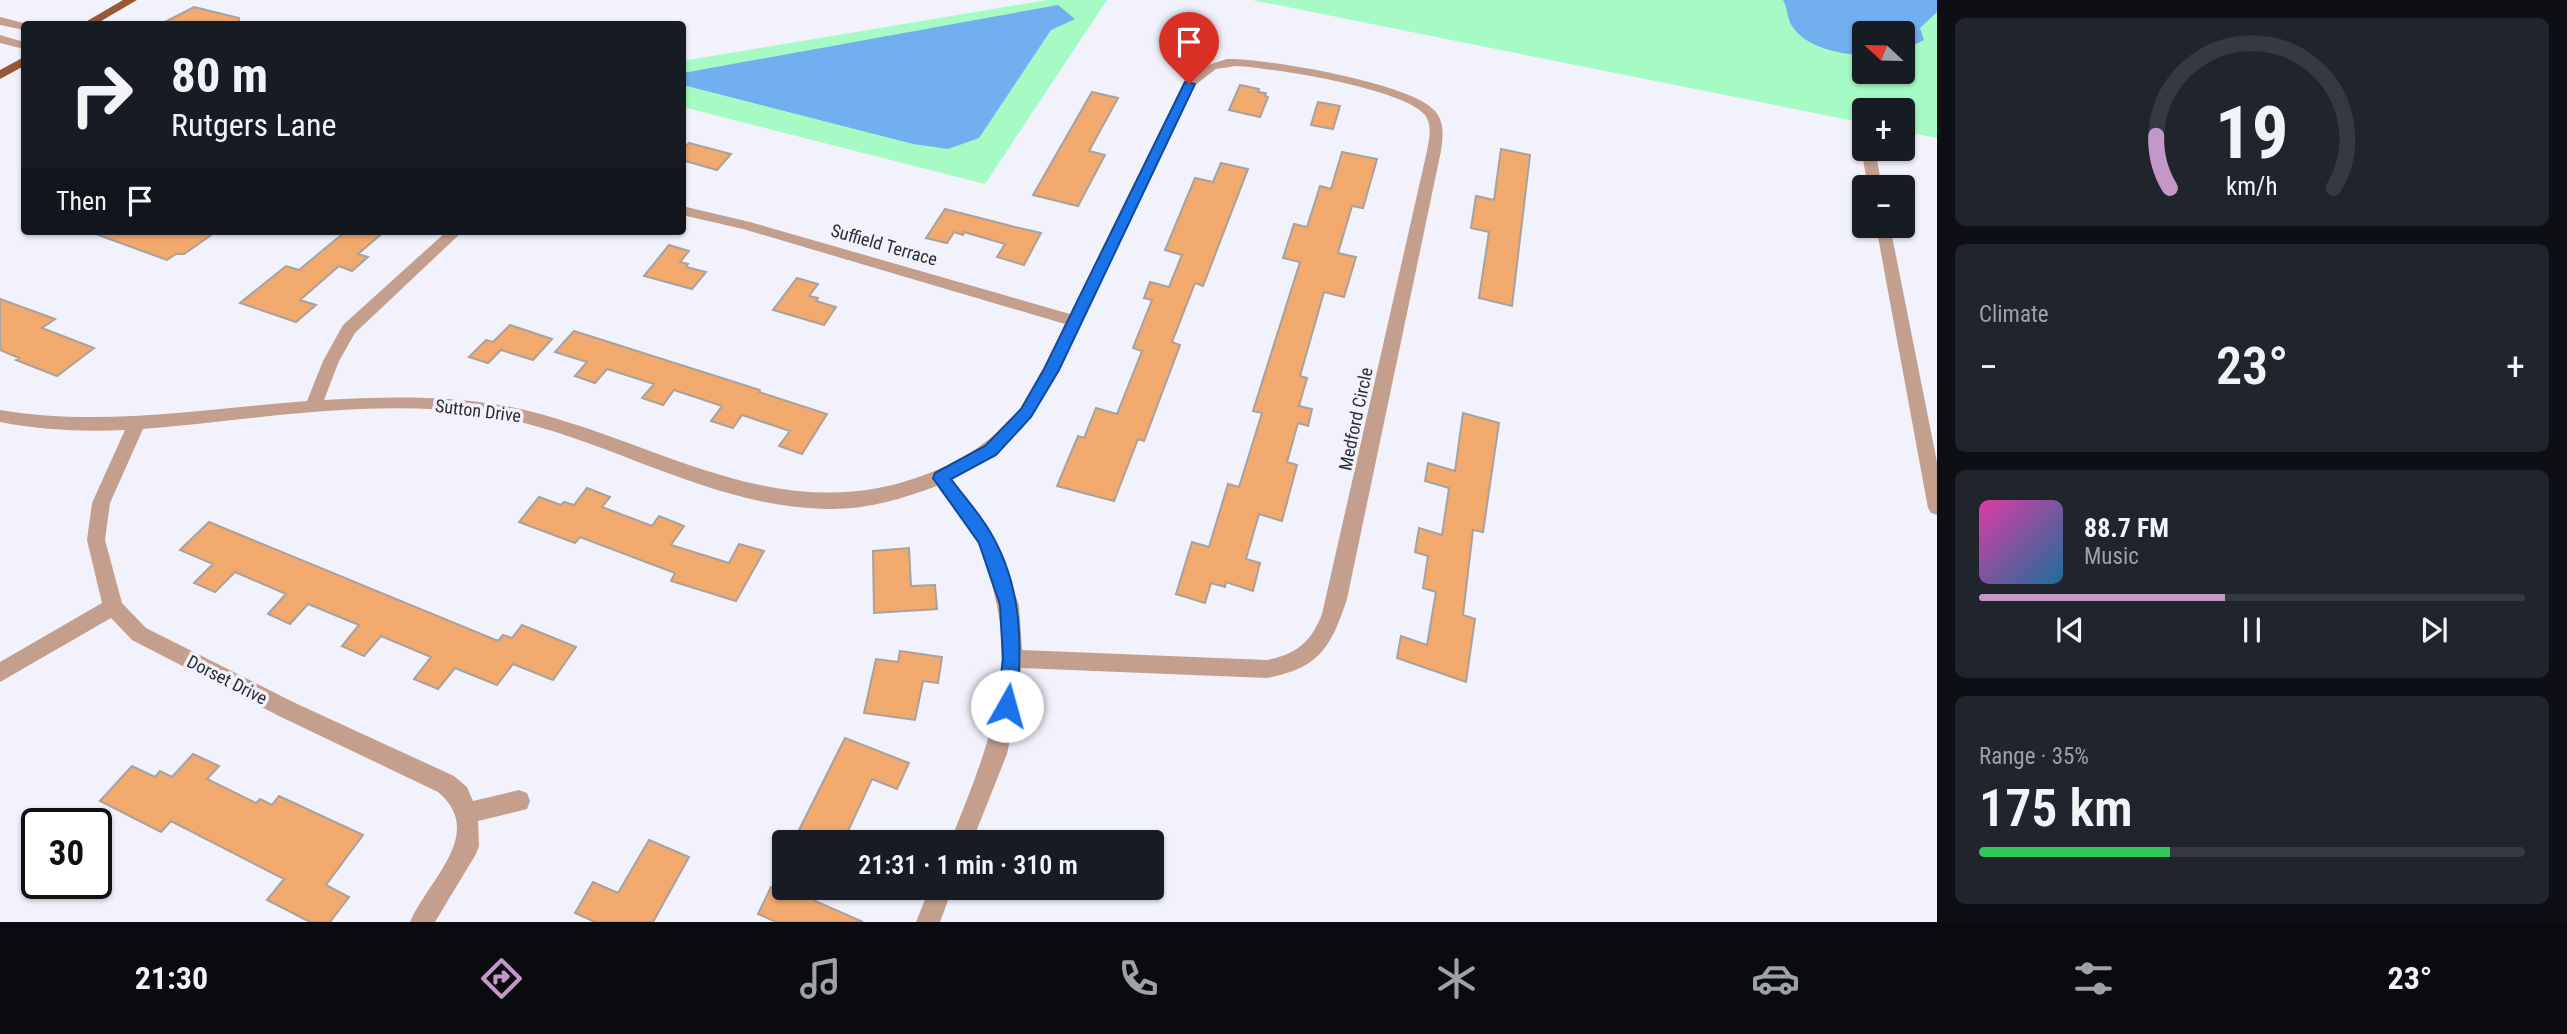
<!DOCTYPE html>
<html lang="en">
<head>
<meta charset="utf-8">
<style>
	body { margin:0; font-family:"Roboto Condensed",sans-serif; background:#20242c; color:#f1f3f6; height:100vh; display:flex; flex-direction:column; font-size:26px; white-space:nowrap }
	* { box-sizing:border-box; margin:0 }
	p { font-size:23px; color:#9ea1a6 }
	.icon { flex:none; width:38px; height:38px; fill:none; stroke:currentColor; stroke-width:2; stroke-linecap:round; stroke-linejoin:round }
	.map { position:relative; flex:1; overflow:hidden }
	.panel { display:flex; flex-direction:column; gap:18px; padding:18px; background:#0d0f14; width:630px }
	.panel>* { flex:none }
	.hud { position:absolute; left:21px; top:21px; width:665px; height:214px; border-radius:7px; box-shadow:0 2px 5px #0004; background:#171b24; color:#f1f3f6; overflow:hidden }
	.needle { width:46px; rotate:292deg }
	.tools { position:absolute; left:1852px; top:21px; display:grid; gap:14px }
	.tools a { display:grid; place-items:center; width:63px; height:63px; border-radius:7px; background:#171b24; box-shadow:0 2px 5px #0004; font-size:35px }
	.speed { position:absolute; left:21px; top:808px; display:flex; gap:14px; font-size:35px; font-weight:700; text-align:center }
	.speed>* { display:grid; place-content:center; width:91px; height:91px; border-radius:50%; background:#171b24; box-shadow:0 2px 5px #0004; line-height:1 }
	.speed .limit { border:4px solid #111; border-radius:10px; background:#fff; color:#111 }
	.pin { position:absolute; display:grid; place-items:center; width:60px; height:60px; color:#fff; margin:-72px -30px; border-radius:50% 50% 50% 0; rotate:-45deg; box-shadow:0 0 7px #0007 }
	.pin .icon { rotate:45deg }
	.me { position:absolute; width:77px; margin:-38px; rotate:7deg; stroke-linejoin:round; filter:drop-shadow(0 0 5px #0008) }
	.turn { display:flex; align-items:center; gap:24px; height:147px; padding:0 35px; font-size:32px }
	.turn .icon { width:91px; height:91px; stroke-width:2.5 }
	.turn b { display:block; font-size:49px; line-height:60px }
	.then { display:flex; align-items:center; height:66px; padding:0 35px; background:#0003; gap:14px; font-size:26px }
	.big { font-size:52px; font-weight:600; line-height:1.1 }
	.panel .tile { flex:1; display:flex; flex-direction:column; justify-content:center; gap:10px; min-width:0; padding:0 24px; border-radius:10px; background:#20242c }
	.panel .dial { align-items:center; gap:0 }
	.dial svg { height:182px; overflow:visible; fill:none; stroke:#363941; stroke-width:7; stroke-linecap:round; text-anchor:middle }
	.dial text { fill:#f1f3f6; stroke:none }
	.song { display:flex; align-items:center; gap:21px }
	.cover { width:84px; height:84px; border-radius:10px; background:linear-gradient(135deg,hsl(320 70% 55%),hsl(200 70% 35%)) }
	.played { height:7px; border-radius:4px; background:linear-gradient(90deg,#c397c8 45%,#363941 45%) }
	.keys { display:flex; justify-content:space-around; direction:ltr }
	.heat { display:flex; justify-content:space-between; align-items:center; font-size:38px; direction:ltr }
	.charge { height:10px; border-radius:5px; background:linear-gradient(90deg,#34c759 35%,#363941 0) }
	.trip { position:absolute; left:772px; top:830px; width:392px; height:70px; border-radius:7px; background:#171b24; box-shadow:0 2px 5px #0004; font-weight:600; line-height:70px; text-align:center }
	.tab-bar { display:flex; height:112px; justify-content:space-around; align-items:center; background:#090b0e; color:#9ea1a6 }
	.tab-bar .icon { width:49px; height:49px }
	.tab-bar .on { color:#c397c8 }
	.tab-bar b { font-size:32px; color:#f1f3f6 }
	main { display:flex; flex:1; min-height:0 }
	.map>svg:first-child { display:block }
	.green { fill:#a6fbc4; fill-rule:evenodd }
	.water { fill:#72aff0 }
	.building { fill:#f2a96e; stroke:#a9a19b; stroke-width:2 }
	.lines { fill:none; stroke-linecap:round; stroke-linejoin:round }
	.minor { fill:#c59f8d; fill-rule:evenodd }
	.primary { fill:#985836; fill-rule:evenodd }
	.route { fill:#1a73e8; stroke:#114b97; stroke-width:2 }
	.labels { text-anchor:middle; stroke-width:7; stroke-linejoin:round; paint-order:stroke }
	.street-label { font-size:18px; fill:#2d2e31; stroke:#f2f2fc }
</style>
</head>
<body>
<main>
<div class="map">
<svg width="1937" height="922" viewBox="0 0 1937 922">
	<rect width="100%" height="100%" fill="#f2f2fc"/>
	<path class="green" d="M1047,0H1107L985,184L683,107L682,61Z
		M1252,0H1937V138L1902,131V110H1864V123ZM1864,33H1902V72H1864Z"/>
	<path class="water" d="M1783,0H1937V12L1920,28L1924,40L1902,51V33H1864V55C1841,55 1805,47 1792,26C1787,19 1788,8 1783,0Z
		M1058,5L1075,19L1051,30L979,138L948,149L913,144L683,85V73Z"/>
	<path class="building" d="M194,7L239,18V24H161Z
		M1240,85L1259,89L1258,92L1266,93L1265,96L1268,97L1260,117L1229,110Z
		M1092,92L1118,98L1089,151L1105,155L1078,206L1033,195Z
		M1318,102L1340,106L1333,129L1311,125Z
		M689,143L731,154L717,170L682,160V149Z
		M1501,149L1530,155L1512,306L1479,298L1489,232L1471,228L1476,196L1494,200Z
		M1342,152L1377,159L1363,208L1352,206L1338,253L1356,257L1344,297L1324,292L1300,376L1307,378L1299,406L1312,409L1308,426L1298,423L1287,462L1297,465L1282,521L1259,514L1246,559L1260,563L1253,591L1226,582L1225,587L1211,583L1205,603L1176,594L1192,542L1209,547L1228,484L1239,487L1262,413L1253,411L1300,262L1283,258L1294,224L1307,227L1320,186L1331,189Z
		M1221,163L1248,169L1203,286L1195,283L1172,342L1180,345L1144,441L1138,439L1114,501L1057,486L1078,436L1084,438L1096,408L1117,414L1142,351L1133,348L1152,300L1144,298L1150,282L1169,287L1182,255L1165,250L1195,178L1213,182Z
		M945,209L1015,227L1041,233L1024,265L997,257L1005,244L964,232L963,235L954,232L947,243L926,238Z
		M93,231H217L184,254H176L167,260L93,233Z
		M346,231H385L358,254L368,257L352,271L339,266L300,300L316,305L296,322L240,303L286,266L299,270Z
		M669,245L689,251L680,262L688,264L686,267L706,272L692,289L644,276Z
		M797,278L818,284L809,296L818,298L816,301L836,307L824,325L773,310Z
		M0,299L55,319L42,328L94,348L57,376L16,360L19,358L0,350Z
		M510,325L552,339L533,360L501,350L488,363L469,357L486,340L493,342Z
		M574,331L760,390L759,392L827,414L802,454L779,446L790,431L742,415L733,428L711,421L722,406L674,390L663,405L642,398L654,384L607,369L595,383L575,376L587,362L555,352Z
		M1463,413L1499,423L1483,532L1473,530L1463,615L1475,619L1466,682L1397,658L1401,636L1427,645L1436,592L1423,588L1428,556L1415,552L1419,528L1442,535L1449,488L1425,481L1428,463L1455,471Z
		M587,488L610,497L602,507L652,526L659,516L684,526L671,545L729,563L739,544L764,551L736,601L671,581L675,573L580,537L575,543L519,522L539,497L561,505L564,502L574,505Z
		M209,522L498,641L503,635L512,638L522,625L576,647L553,680L513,664L497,685L455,668L438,689L414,679L431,657L381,636L364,656L342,646L359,625L308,604L290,624L268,614L286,594L235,572L215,592L194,583L213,564L180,550Z
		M909,548L911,586L935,585L937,609L874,613L873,551Z
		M900,651L942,657L938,683L923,681L915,720L864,713L876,659L898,662Z
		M845,738L909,763L897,789L872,779L843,842H793Z
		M193,754L219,766L207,779L256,803L260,799L272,805L279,796L363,835L326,885L349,897L330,922H310L267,900L284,879L171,821L161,832L100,801L132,766L155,777L160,771L172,777Z
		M649,840L689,857L653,922H595L575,913L593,882L618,893Z
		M771,887H821L815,901L863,922H776L758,914Z"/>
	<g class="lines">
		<path class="minor" d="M0,17L28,24H24V30L0,25Z
			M0,35L24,42V49L0,43Z
			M1227,59C1266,58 1410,83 1434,110C1445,122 1443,136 1441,151L1347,599C1331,647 1320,668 1267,678L1021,668L1017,706L1007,754L972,842H950C986,752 1022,670 988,573C985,563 982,551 977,542C966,523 950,504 937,486C902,499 865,510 828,509C707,508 600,432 481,414C370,398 254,420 143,429L110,503L105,540L122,603L146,628L293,702L454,776L467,787L473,801L519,790L527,793L530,801L527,809L478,821L479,846L476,854L435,922H410C428,880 487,833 438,792L279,716L132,640L111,618L0,682V662L102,603L87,540L92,503L125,430C83,432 42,430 0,422V410C102,427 205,409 307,401L323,361L343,325L447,231H463L355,333L339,361L324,400C392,396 463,395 529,411C665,445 783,530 927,474C963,461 996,438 1021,408C1040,383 1052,352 1065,324L743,229L682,215V206L750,222L1070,314L1183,84L1199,68ZM1236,66C1273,68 1400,88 1424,114C1433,124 1429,139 1427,151L1322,614C1311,642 1297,654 1267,660L1022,650L1019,605L995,540L952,479C1009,452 1030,424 1059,370L1195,85L1216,69Z
			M1870,156L1877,160L1882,187H1868L1863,160Z
			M1876,226H1890L1937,462V515L1931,513L1928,508Z
			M930,887H953L940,922H916Z"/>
		<path class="primary" d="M123,0H137L96,24H82Z
			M24,57V66L0,79V70Z"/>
	</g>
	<path class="route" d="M1185,82L1195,84L1059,370L1031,417L996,455L951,479C965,498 982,516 993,537C1022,589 1023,647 1016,706L1013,712L1007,714L1000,712L997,706L1003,659L1000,605L979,543L933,478L935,473L985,446L1021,409L1044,369Z"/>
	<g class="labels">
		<g class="street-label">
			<text transform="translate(884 245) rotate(16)" y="6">Suffield Terrace</text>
			<text transform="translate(478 411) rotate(7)" y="6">Sutton Drive</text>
			<text transform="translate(1356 419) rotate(-78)" y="6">Medford Circle</text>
			<text transform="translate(227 680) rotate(27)" y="6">Dorset Drive</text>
		</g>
	</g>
</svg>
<div class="tools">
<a><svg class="needle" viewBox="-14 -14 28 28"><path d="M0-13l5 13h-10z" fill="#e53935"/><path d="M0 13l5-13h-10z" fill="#9ea1a6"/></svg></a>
<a>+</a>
<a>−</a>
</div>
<div class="speed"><div class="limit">30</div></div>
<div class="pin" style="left:1189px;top:84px;background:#d93025"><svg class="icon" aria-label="arrive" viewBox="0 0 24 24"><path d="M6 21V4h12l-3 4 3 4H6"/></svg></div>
<svg class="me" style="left:1007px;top:706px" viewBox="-20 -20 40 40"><circle r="19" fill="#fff"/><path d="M0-13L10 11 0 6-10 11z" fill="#1a73e8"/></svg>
<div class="trip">21:31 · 1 min · 310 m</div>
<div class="hud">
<div class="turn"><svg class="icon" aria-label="right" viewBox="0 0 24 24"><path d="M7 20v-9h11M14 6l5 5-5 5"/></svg><div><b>80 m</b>Rutgers Lane</div></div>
<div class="then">Then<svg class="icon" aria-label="arrive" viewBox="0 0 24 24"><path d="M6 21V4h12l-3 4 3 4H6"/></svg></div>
</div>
</div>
<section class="panel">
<div class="tile dial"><svg viewBox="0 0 100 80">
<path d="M14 69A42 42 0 1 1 86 69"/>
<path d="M14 69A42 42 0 0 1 8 46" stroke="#c397c8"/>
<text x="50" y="56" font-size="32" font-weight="700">19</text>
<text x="50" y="72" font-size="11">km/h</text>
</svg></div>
<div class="tile"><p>Climate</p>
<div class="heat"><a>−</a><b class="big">23°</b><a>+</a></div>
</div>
<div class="tile">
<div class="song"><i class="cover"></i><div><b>88.7 FM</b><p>Music</p></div></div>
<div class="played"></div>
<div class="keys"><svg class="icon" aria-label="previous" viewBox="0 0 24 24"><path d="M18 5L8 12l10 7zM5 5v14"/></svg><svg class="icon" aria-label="pause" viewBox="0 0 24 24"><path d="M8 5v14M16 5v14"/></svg><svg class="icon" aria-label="next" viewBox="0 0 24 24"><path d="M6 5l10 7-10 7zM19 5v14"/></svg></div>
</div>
<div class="tile"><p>Range · 35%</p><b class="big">175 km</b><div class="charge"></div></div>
</section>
</main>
<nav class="tab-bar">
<b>21:30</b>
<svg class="icon on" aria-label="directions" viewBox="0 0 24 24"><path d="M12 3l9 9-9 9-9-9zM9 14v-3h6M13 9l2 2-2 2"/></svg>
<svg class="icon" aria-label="music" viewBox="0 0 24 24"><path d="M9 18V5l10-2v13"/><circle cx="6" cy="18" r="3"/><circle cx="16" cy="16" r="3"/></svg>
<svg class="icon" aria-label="phone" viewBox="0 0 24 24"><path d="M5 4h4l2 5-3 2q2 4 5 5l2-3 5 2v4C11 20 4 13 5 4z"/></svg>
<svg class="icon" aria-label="climate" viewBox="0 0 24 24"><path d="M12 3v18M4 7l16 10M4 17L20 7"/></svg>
<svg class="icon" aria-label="car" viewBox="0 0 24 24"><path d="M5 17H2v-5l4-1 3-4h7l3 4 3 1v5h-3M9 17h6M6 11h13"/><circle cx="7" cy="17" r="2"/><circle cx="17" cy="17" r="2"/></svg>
<svg class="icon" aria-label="filters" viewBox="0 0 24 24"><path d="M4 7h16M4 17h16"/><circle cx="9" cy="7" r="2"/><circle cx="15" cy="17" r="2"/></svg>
<b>23°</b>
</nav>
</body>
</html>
